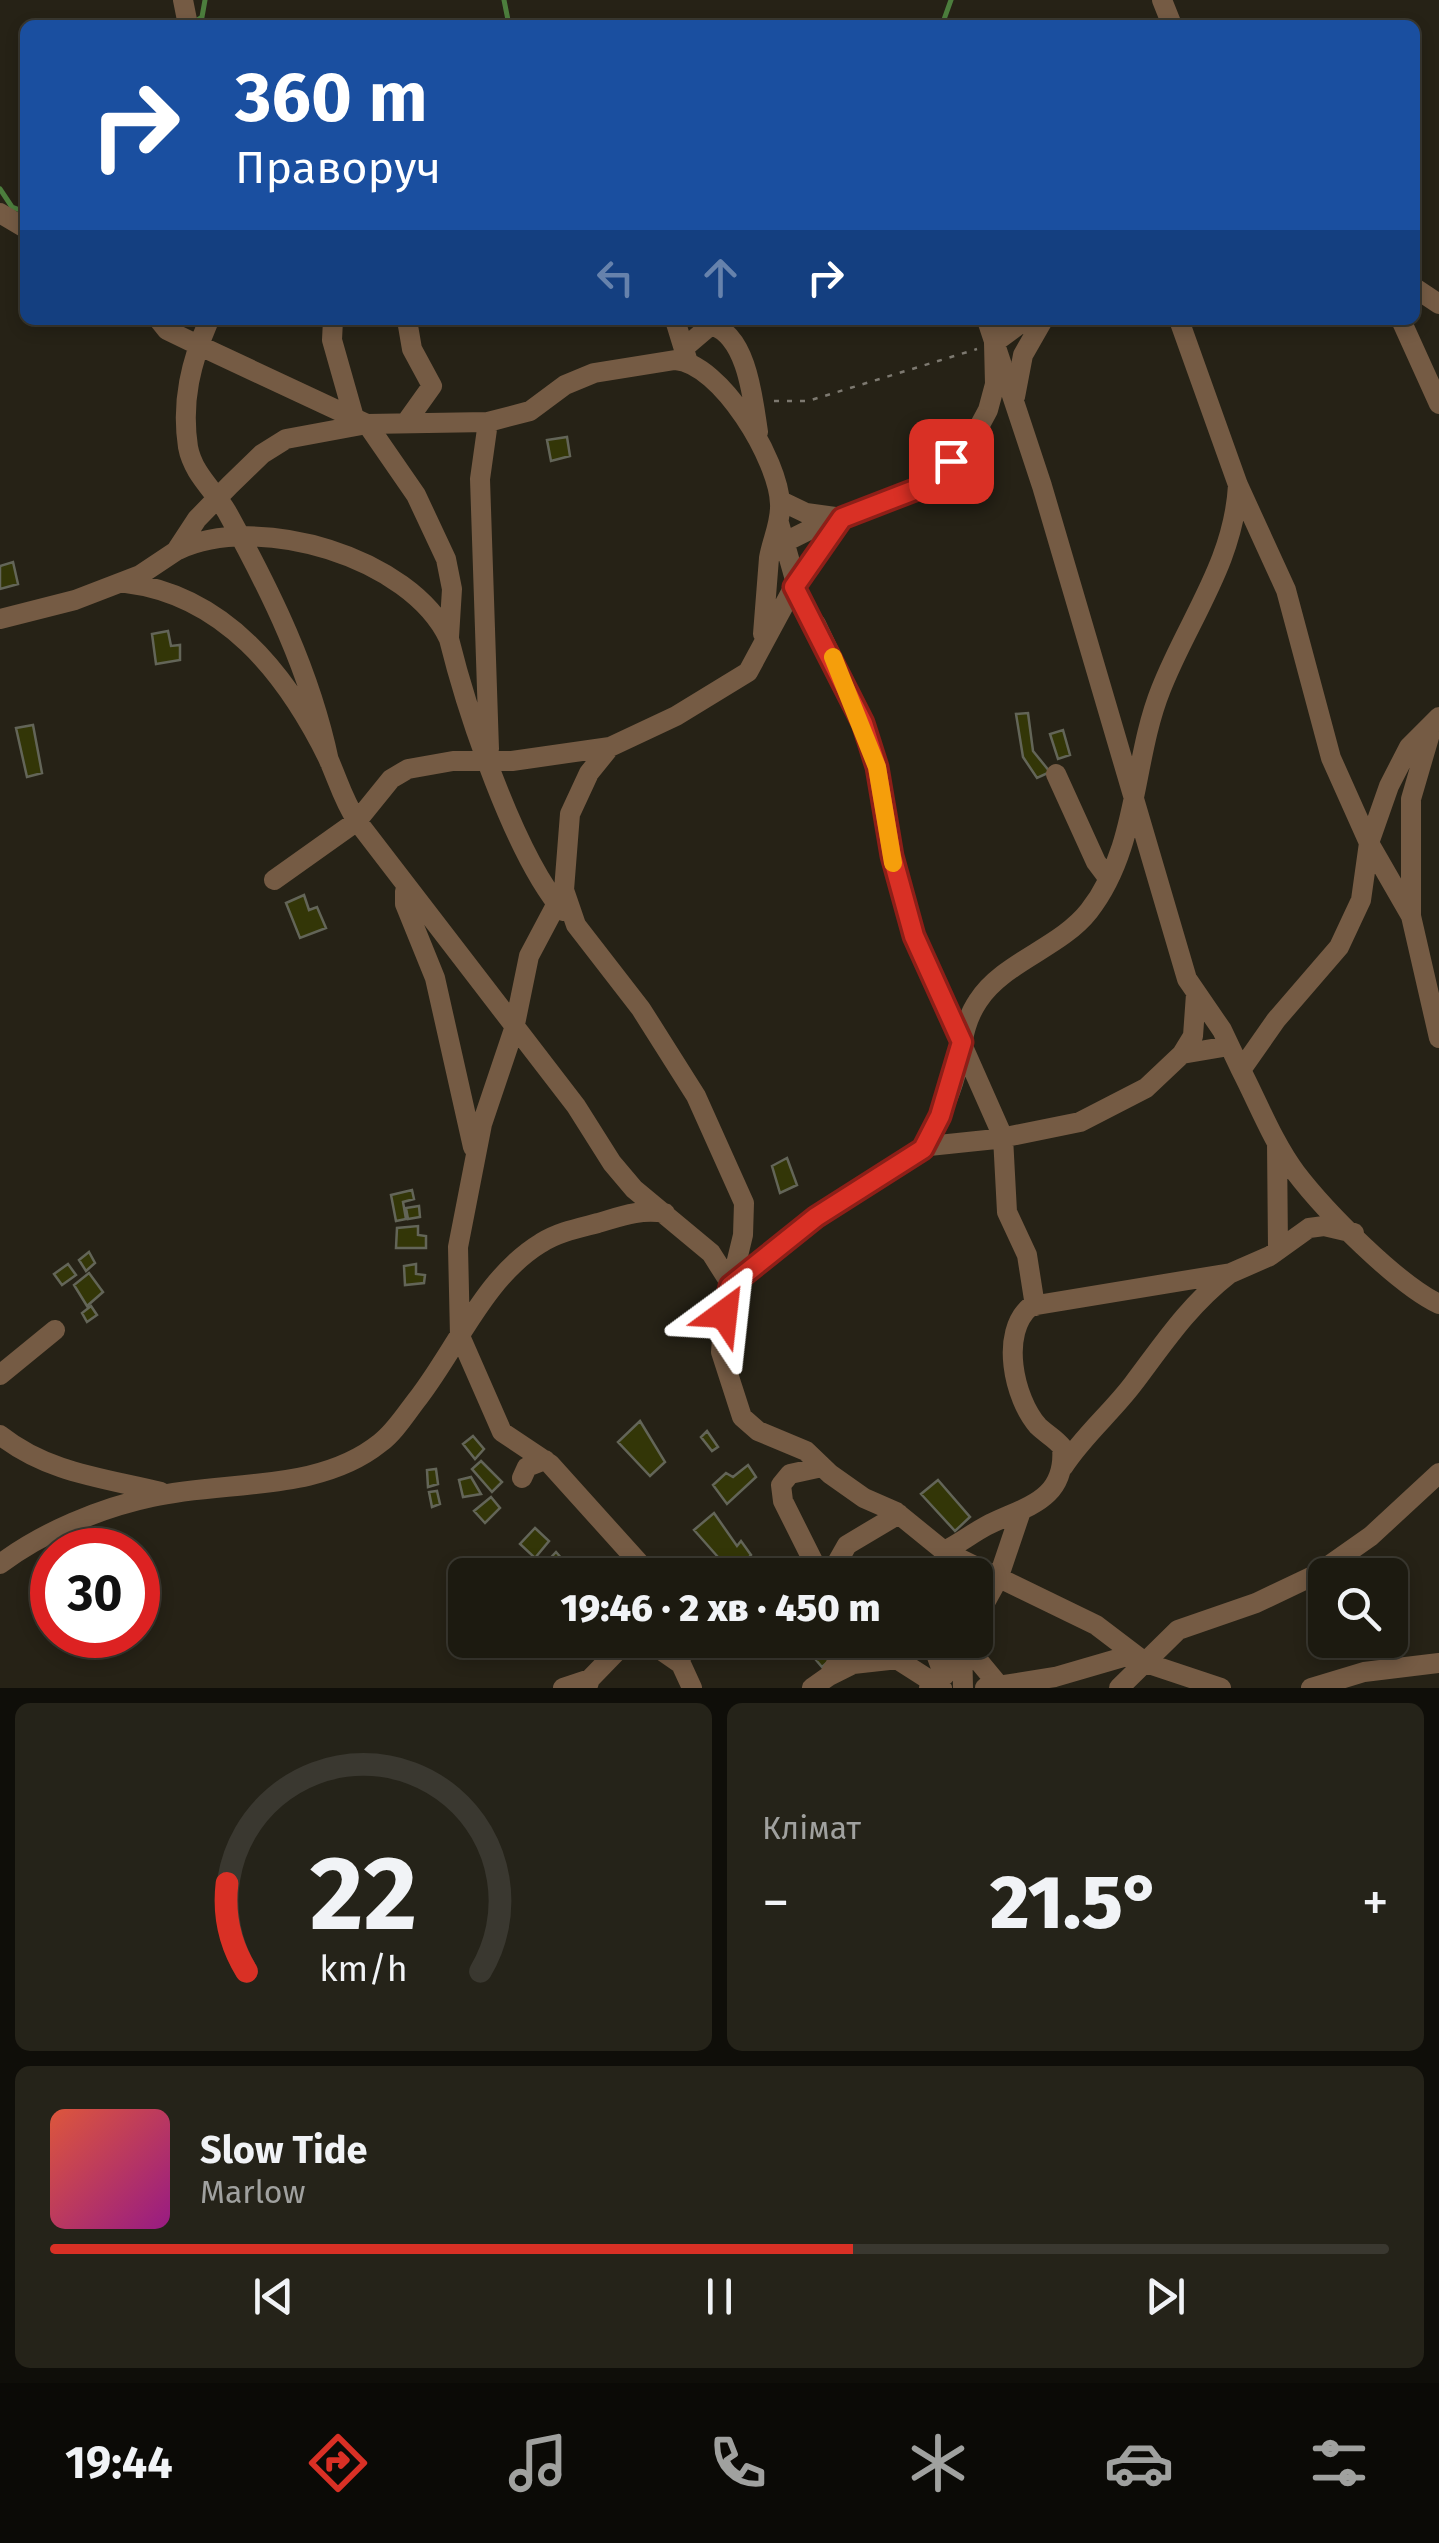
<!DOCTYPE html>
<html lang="uk">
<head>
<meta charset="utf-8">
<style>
	body { margin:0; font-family:"Fira Sans",sans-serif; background:#252319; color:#f1f3f6; height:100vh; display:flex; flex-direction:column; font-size:38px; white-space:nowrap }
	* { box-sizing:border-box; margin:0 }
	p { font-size:32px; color:#a0a19f }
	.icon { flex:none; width:55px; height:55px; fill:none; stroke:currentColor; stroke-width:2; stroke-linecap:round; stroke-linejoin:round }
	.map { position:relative; height:1688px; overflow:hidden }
	.drawer { display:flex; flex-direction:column; gap:15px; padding:15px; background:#0f0e09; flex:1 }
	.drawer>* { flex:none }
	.hud { position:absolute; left:20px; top:20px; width:1400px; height:305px; border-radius:15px; box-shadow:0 5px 15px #0003,0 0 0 2px #3a3830; background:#1a4fa0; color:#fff; overflow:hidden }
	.fabs { position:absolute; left:1308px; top:1558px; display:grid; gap:20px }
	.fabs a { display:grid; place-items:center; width:100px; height:100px; border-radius:15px; background:#1c1a10; box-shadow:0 5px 15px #0003,0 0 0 2px #3a3830; font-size:50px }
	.speed { position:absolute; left:30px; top:1528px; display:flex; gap:20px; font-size:50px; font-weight:700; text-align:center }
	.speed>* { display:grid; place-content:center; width:130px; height:130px; border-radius:50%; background:#1c1a10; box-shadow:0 5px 15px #0003,0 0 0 2px #3a3830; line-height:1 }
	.speed .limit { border:15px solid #d22; background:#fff; color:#111 }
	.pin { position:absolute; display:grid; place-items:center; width:85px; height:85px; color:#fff; margin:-42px; border-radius:20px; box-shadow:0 5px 15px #0006 }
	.me { position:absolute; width:110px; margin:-55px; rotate:30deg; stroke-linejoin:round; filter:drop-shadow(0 0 8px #0008) }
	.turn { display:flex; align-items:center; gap:35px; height:210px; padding:0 50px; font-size:45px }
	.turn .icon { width:130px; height:130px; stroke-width:2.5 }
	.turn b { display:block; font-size:70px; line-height:85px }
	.lanes { display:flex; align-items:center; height:95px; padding:0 50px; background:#0003; justify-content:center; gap:50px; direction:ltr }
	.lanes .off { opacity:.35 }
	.big { font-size:75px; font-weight:800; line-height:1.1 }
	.drawer .widget { flex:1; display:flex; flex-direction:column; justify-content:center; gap:15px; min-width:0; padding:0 35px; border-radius:15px; background:#252319 }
	.drawer .dial { align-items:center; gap:0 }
	.dial svg { height:260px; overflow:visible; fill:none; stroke:#3a3830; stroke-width:7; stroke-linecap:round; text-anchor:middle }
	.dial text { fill:#f1f3f6; stroke:none }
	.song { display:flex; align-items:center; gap:30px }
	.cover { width:120px; height:120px; border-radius:15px; background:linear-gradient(135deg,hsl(10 70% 55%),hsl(310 70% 35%)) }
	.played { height:10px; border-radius:5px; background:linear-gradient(90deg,#d93025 60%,#3a3830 60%) }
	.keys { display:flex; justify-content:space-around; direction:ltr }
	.heat { display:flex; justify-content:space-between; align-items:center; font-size:55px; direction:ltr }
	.drawer .tiles { flex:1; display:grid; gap:15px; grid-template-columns:1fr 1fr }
	.widget:last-child { grid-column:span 2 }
	.trip { position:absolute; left:448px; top:1558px; width:545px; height:100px; border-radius:15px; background:#1c1a10; box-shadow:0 5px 15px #0003,0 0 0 2px #3a3830; font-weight:800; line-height:100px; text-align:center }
	.menu { display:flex; height:160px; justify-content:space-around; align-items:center; background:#0b0a06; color:#a0a19f }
	.menu .icon { width:70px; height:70px }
	.menu .active { color:#d93025 }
	.menu b { font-size:45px; color:#f1f3f6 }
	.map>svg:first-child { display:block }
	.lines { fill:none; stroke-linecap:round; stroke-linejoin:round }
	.stream { stroke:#4c7e3d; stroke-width:5 }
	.building { fill:#333607; stroke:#636558; stroke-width:2.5 }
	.path { stroke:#7d7970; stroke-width:2.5; stroke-dasharray:5 8; stroke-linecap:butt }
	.minor { stroke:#755b44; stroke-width:20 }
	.route-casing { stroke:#8d1f18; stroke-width:25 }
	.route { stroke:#d93025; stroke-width:18 }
	.slow { stroke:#f59e0b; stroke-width:18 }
</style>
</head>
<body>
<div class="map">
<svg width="1439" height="1688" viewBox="0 0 1439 1688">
	<rect width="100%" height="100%" fill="#262216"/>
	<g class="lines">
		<path class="stream" d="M504,0L509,25
			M194,22L202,17L205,0
			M942,25L951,0
			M0,189L12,207L25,212"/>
	</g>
	<path class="building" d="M567,437L570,456L551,461L547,440Z
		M13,562L18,584L0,589V566Z
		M168,631L171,646L180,645V660L156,664L152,634Z
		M1028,713L1033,751L1050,772L1037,778L1023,757L1016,714Z
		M33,725L42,773L27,777L16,728Z
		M1063,730L1070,755L1058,759L1050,734Z
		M304,895L309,910L317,907L326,928L300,938L286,903Z
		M787,1158L797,1185L780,1193L772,1166Z
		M412,1190L414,1199L403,1202L406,1219L396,1221L391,1195Z
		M419,1206L420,1217L408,1219L406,1208Z
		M418,1226V1235L426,1236V1248H396L397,1228Z
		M89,1252L95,1263L86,1271L79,1260Z
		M68,1264L76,1275L62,1285L54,1274Z
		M416,1264V1274L425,1275L424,1283L405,1285L404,1266Z
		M89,1273L103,1292L87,1306L74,1285Z
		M91,1306L97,1315L87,1322L82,1313Z
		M640,1421L665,1462L650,1476L618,1442Z
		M707,1431L718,1447L712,1451L701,1437Z
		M473,1436L484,1449L475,1459L463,1444Z
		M481,1461L502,1482L492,1492L472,1469Z
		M748,1465L756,1477L727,1504L713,1485L726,1473L733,1477Z
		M436,1469L438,1484L428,1487L427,1470Z
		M471,1477L481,1494L463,1497L459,1480Z
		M938,1480L970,1517L955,1531L921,1494Z
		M437,1491L440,1504L432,1507L429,1492Z
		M491,1497L500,1508L485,1523L474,1511Z
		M714,1513L737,1546L741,1541L751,1555L733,1574L694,1530Z
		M535,1528L549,1541L535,1558L520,1544Z
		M556,1552L576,1575H546L540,1569Z
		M792,1640H816L819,1643L805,1656Z
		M826,1640H837L843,1649L822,1667L816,1660L830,1648Z"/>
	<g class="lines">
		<path class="path" d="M774,401H808L977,349"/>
		<path class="minor" d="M183,0L188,25
			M1162,0L1172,25
			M0,213L25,228
			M1415,288L1439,304
			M159,320L167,330L198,345L367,424L416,495L446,559L452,589L449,637
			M209,320C191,362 181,401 188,447C193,474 214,490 227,512C271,592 310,671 329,761
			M333,320L332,340L353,414
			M675,320L687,359
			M987,320L1042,486L1187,979L1222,1030L1241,1070
			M1179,320L1238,485L1286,590L1331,758L1369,843L1411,916
			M1401,320L1439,404
			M684,348L711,325C747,335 753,399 758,432
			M1015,397L1023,355L1043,320
			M407,421L432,386L412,349L407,320
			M488,422L480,479L489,749
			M781,501L806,513L835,517
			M842,518L790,594L748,672L676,716L610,747L589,773L570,814L564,890L576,925L641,1009L696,1096L744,1203L743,1235L724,1314L721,1352L742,1417L758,1431L806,1451L830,1474L864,1498L896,1512L944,1551L943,1575
			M779,523L803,608L816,624L863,723L877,767L891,856L914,936L1003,1137L1007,1212L1027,1255L1035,1306
			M178,550C257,512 411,557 449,639C467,712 515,856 563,911
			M126,583C224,595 286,673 328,758C338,780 343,800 357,821L274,880
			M0,619L75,600L140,575L176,551L197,519L230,485L262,454L286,439L367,424L488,422L530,411L565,385L594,373L675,360C721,363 779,461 780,504C781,523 772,540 769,558
			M763,634L769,558L779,545L821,524L925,486L973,438L988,410L995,384L994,343L1025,320
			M1439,717L1409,747L1389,786L1369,843L1361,900L1339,947L1276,1020L1241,1070C1259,1105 1273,1142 1296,1173C1325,1211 1397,1284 1439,1304
			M1432,727L1411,799V916L1439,1038
			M610,747L512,761H453L408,769L391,779L357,821L576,1106L612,1163L634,1189L711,1253L730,1283
			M1056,774L1096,862L1108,878
			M564,890L529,956L514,1029L482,1124L458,1247L460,1336L502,1432L550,1464L650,1575
			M405,891V904L435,978L473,1147
			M1182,1054L1193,1036L1196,994
			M1277,1143L1278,1249
			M923,1149C936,1124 949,1100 956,1073C962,1048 963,1023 978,1001C1003,962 1060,948 1089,911C1139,847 1132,761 1161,689C1188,620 1234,562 1238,485
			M730,1287L816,1217L929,1146L996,1139L1080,1122L1146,1088L1182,1054L1229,1046
			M0,1375L55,1330
			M0,1435C48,1473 104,1478 161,1492
			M1063,1467C1083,1436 1111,1413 1133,1384C1164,1343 1188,1306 1229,1274
			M522,1478L527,1467L545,1460
			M944,1551C959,1544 971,1534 986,1526C1022,1507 1067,1502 1062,1447C1055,1438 1046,1434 1038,1426C1014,1399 999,1332 1031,1306L1231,1273L1270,1256L1309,1228L1324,1226L1354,1233
			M944,1551L1096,1625L1146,1663L1221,1688
			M0,1564C43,1532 100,1508 152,1497C225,1480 318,1493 380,1443C395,1432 407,1412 419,1397C458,1346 485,1277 541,1243C558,1232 579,1228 598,1223C622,1216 640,1209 665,1213
			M820,1575L783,1501L781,1485L790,1474L822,1467
			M830,1575L847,1545L899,1514
			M975,1621L998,1579L1020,1514
			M679,1640L681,1664L692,1688
			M867,1640L942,1688
			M931,1640L944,1676
			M962,1640L963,1688
			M962,1641L1001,1688
			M829,1676L853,1664L898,1659
			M563,1688L590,1679
			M587,1688L590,1679L621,1647L655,1646L681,1664
			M812,1688L829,1676L850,1640
			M929,1688L963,1640
			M985,1688L1055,1677L1134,1654
			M1119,1688L1178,1630L1256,1603L1317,1574L1371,1536L1439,1473
			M1311,1688L1364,1672L1439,1663"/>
	</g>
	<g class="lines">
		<defs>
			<path id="route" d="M724,1314L730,1286L816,1217L923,1149L940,1116L962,1042L914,936L892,856L877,767L863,723L794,587L842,518L925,486L951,461"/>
		</defs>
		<use href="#route" class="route-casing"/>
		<use href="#route" class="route"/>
		<path class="slow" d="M833,657L877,767L893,863"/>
	</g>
</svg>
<div class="fabs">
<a><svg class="icon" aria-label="search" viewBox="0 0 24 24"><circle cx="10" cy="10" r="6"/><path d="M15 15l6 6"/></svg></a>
</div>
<div class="speed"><div class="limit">30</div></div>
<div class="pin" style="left:951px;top:461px;background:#d93025"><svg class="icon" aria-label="arrive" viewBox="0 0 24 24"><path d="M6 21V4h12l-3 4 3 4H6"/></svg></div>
<svg class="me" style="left:724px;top:1314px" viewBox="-20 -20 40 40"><path d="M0-17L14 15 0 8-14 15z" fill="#d93025" stroke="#fff" stroke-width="4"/></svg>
<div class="trip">19:46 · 2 хв · 450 m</div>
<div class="hud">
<div class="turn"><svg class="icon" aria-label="right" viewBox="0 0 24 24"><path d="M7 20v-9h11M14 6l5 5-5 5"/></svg><div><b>360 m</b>Праворуч</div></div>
<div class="lanes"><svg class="icon off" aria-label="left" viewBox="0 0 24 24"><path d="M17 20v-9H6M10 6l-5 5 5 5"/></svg><svg class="icon off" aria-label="ahead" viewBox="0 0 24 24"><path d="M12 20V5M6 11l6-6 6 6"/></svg><svg class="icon" aria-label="right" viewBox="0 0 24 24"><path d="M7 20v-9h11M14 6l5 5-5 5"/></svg></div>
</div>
</div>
<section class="drawer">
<div class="tiles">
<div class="widget dial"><svg viewBox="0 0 100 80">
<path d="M14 69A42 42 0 1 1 86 69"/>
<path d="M14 69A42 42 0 0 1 8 42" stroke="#d93025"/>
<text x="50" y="56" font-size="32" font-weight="700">22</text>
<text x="50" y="72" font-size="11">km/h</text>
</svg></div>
<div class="widget"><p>Клімат</p>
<div class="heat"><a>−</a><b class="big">21.5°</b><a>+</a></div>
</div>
<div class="widget">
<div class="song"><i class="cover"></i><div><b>Slow Tide</b><p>Marlow</p></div></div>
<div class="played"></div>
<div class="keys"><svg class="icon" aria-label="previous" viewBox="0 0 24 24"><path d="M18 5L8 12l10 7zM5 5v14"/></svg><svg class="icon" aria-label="pause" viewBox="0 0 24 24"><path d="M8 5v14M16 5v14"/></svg><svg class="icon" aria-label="next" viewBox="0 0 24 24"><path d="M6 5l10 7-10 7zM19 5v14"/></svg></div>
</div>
</div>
</section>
<nav class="menu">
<b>19:44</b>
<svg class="icon active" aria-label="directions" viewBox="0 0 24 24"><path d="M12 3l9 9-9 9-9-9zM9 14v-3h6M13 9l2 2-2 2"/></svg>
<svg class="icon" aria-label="music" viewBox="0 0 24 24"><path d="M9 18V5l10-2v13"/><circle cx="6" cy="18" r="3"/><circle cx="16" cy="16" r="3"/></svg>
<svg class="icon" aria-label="phone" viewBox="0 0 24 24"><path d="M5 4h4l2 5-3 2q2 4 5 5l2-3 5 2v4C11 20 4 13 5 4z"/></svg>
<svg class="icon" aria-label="climate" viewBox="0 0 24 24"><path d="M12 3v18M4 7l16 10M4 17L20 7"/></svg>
<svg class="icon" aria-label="car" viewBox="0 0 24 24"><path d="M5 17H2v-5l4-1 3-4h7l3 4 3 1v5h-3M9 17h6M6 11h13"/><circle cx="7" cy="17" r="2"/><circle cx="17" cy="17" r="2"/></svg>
<svg class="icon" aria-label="filters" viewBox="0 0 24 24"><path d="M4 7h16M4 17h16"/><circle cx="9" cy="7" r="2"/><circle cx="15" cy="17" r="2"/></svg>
</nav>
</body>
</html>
